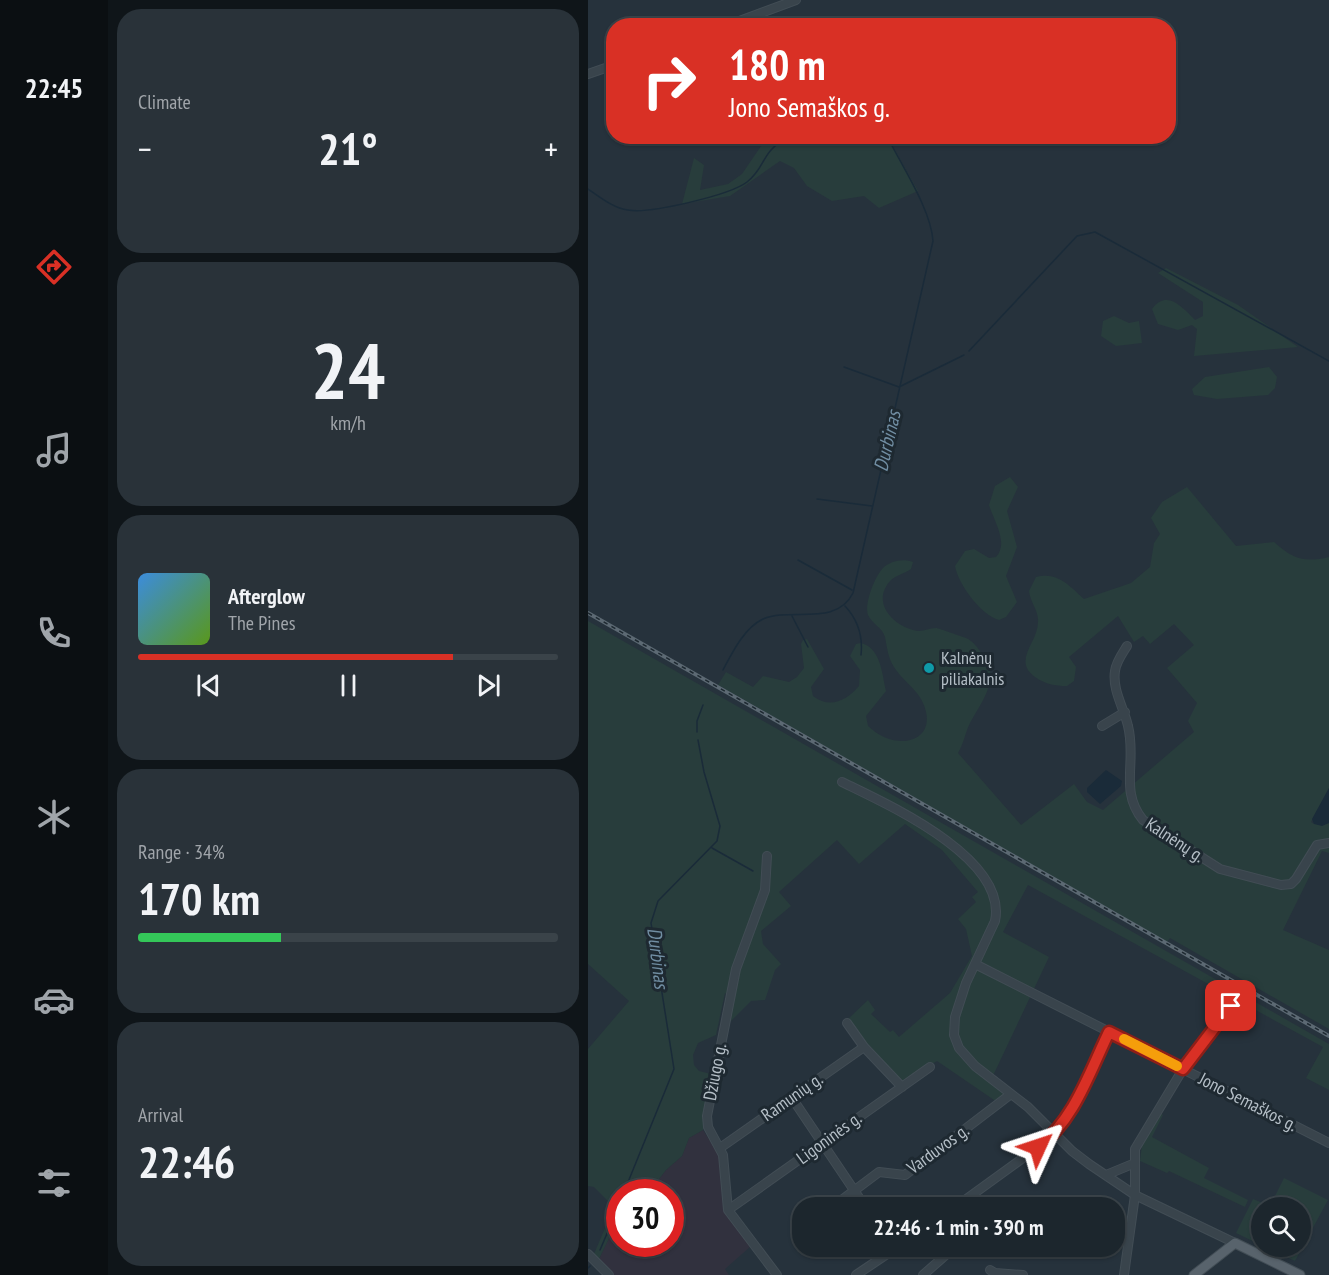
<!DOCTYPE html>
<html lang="en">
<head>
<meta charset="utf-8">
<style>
	body { margin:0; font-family:"PT Sans Narrow",sans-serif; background:#293239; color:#f1f3f6; height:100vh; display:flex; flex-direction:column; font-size:22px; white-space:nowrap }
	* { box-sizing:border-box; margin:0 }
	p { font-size:20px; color:#a0a5aa }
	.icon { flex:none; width:33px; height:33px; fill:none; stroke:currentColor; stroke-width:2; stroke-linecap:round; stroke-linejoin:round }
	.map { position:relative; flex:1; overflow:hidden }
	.sheet { display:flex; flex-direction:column; gap:9px; padding:9px; background:#0f1519; width:480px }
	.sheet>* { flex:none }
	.hud { position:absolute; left:18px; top:18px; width:570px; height:126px; border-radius:24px; box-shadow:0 2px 4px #0004,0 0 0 2px #3a4349; background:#d93025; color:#fff; overflow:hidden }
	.tools { position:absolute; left:663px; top:1197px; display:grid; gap:12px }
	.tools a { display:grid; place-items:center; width:60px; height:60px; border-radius:50%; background:#1c262d; box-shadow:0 2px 4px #0004,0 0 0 2px #3a4349; font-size:30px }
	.speed { position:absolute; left:18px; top:1179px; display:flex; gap:12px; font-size:30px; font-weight:700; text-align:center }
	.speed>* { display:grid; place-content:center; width:78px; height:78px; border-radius:50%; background:#1c262d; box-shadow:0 2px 4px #0004,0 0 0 2px #3a4349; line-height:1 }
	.speed .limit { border:9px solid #d22; background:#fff; color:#111 }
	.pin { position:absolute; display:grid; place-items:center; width:51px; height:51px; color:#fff; margin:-26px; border-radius:12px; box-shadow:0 3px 9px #0006 }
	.me { position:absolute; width:66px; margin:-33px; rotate:48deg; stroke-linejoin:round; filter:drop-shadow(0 0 4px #0008) }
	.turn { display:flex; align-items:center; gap:21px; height:126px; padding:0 24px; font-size:27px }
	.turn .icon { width:78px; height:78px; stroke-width:2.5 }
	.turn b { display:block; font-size:42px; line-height:51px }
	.big { font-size:45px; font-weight:800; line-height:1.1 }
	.sheet .card { flex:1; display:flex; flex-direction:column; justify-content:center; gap:9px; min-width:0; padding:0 21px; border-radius:24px; background:#293239 }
	.sheet .dial { align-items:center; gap:0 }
	.dial b { font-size:78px; line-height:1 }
	.song { display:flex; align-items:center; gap:18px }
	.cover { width:72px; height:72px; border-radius:9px; background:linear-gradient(135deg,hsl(210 70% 55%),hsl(90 70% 35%)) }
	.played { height:6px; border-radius:3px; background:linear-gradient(90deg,#d93025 75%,#3a4349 75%) }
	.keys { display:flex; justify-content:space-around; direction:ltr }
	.heat { display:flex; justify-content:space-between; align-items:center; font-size:33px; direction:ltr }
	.charge { height:9px; border-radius:4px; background:linear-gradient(90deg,#34c759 34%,#3a4349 0) }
	.trip { position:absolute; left:204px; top:1197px; width:333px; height:60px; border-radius:24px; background:#1c262d; box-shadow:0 2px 4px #0004,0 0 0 2px #3a4349; font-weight:800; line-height:60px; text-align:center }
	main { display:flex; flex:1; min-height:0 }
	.tab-bar { display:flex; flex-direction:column; width:108px; justify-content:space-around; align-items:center; background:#0b0f12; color:#a0a5aa }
	.tab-bar .icon { width:42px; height:42px }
	.tab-bar .selected { color:#d93025 }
	.tab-bar b { font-size:27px; color:#f1f3f6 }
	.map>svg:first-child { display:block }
	.medical { fill:#31313e }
	.green { fill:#283d3c }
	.water { fill:#1a2b39 }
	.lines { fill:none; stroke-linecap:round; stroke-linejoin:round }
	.stream { stroke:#1a2b39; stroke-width:1.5 }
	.minor-casing { stroke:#424d55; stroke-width:10 }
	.major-casing { stroke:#424d55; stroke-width:11 }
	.minor { stroke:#39444c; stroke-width:8 }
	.major { stroke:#58636c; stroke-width:9 }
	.rail-casing { stroke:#5c6973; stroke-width:4 }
	.rail { stroke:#1e2931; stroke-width:1.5; stroke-dasharray:4.5; stroke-linecap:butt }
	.route-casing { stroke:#8d1f18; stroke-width:15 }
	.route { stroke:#d93025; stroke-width:10 }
	.slow { stroke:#f59e0b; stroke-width:10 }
	.culture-dot { fill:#0f9aa8; stroke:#1e2931; stroke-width:2 }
	.labels { text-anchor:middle; stroke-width:6; stroke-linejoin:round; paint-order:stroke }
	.poi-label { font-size:18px; fill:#b5bfc7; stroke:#1e2931; text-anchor:start }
	.street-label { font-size:18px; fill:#b5bfc7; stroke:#1e2931 }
	.water-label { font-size:20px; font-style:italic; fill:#718ea3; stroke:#1e2931 }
</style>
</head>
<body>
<main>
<nav class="tab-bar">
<b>22:45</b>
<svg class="icon selected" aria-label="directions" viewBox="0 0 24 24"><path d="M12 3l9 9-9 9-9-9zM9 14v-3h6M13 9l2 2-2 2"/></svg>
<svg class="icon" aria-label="music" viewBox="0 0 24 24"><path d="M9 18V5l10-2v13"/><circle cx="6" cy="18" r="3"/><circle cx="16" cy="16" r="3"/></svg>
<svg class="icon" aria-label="phone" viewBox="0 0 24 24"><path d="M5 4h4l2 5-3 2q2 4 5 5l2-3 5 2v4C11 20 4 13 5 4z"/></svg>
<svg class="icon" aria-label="climate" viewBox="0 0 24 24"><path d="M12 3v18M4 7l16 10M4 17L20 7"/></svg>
<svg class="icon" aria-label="car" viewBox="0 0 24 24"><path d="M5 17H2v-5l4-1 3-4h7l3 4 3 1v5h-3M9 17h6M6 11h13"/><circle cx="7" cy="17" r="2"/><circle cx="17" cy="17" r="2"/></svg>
<svg class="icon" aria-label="filters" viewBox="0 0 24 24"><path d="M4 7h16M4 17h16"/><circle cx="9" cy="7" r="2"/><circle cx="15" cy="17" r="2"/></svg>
</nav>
<section class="sheet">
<div class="card"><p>Climate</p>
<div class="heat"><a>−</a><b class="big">21°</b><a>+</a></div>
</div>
<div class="card dial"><b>24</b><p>km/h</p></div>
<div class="card">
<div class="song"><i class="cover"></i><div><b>Afterglow</b><p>The Pines</p></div></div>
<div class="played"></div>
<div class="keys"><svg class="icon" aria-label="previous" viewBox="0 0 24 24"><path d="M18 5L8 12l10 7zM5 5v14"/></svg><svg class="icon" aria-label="pause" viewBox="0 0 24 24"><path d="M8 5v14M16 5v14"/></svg><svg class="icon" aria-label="next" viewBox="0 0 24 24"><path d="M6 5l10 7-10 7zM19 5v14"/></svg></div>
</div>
<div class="card"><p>Range · 34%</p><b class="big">170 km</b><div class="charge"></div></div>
<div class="card"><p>Arrival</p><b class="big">22:46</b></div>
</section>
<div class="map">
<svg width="741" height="1275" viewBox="0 0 741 1275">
	<rect width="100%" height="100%" fill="#26323c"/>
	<path class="medical" d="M115,1130L131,1155L137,1212L163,1246L137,1269L141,1275H26L11,1259L31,1218L32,1244H82V1192H61L78,1170L94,1156L101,1138Z"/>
	<path class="green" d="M180,136L300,137L330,191L291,208L276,196L244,201L219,186L206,168L192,161L142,196L94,204L106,158L116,165L112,190L140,184L154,174Z
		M578,268L650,305L710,347L606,356L609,329L604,325L590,330L570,324L564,309C579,289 594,307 607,320L615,316V302L570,273Z
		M526,316L541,323L551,321L554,343L528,346L513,336L515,321Z
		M681,367L689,377L687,388L680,395L629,399L606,395L604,389L617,377Z
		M422,477L430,487L419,511L429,547L418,576L429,602L418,617L411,620C393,615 370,584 367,566L377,551L386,549L401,558L408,557C421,543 406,521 401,505L407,486Z
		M599,487L648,546L686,542C705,559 716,563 741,557V788L723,822L726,824L741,823V853L734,851L695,930L741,950V1029L582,938L579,942L130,685L138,672L165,687L175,676L201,682L209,677L216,668L213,644L215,640L219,639L236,669L223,687L225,696C242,709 258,701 271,686L272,670L262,656L268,644L273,643C293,648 294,674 298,691L278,716L280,726C309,754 352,741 335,703C329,689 314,680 306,667C300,658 299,647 297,637C294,627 284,624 280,615C276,604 287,576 295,568C302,561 315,558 325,562L323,569C317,573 309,575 303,580C283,601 303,624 325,630C334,633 340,628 348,628C350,628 375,637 378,638C385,641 390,648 394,654C414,677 394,701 382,723C377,733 376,743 370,753L433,825L486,784L499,802L515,810L606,732L600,721L609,703L579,668L606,645L586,624L562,644L555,636L546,642L530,616L481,657L488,667L486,681L479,686C467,686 457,684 447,677C424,660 450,643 450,622C451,611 442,602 441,591L448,577C469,571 482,586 496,599L543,583L562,567L566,543L572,534L563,518L574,502Z
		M0,621L741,1044V1090L718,1078L735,1047L440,885L415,932L461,957L403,1080L417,1094L409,1102L349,1061L315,1082L282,1050L259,1020L280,1000L287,1010L283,1014L302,1032L305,1030L311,1037L362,993L384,956L378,929L370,919L388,902L384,897L390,892L354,850L317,824L271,864L249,840L191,892L203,906L173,931L175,944L193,964L187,970L177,1000L163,1001L139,1025L145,1001L137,993L128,1035L110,1043L105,1055L106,1065L111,1071L123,1074L115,1130L101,1138L94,1156L78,1170L61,1192H32L31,1218L11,1259L6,1254L26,1207L6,1187L0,1186V1049L41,1001L0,964Z
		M572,1113L575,1115L564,1137L621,1168L616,1178L660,1200L657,1207L581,1171L579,1173L552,1161L554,1144Z
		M696,1178L740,1200L707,1261L677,1247L712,1246V1208H674L673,1245L648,1233L665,1199L682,1206Z"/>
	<path class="water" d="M518,770L534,781L533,786L512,804L499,792V788Z
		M741,788V823L734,826L726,824L724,819Z"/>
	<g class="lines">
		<path class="stream" d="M0,189C12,197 25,208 40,210C62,214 142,195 159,182C179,167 171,152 202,136
			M381,351L489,236L507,232L741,361
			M256,367L311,387L376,355
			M229,499L284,506
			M210,560L264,590
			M257,606C270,620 275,637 273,655
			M204,616L220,647
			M135,670C144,653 156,628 175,619C204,607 248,627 265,593L345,241C343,209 313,165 299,136
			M109,732V721L115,705
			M124,848L165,871
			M36,1192L86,1069L63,923L70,901L129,841L132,826L116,772L110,740
			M12,1250L32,1203
			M0,1268L2,1266"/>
		<defs>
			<path id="minor" d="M138,26L208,0
				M0,74L26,65
				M539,646C534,654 528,662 527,671C524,690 536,708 540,726C549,761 531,791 555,820L632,869L693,885L703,884L708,879L729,845L741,843
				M514,726L537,712
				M254,782C299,804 420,858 407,921L378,983L367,1017L366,1035L371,1048L387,1066L440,1107L484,1151L501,1164L547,1195L647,1243
				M179,856L177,890L148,969L119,1116L120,1127L135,1155L140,1210L189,1275
				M387,964L741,1143
				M259,1023L276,1047L314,1087
				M204,1098L278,1208
				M132,1148L276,1047
				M518,1175L547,1163
				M243,1208L291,1172L317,1175L423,1094
				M366,1208L468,1134L483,1109L521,1032
				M140,1210L342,1067
				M0,1254L21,1275
				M402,1270L407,1273L435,1275
				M268,1275L311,1246
				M335,1275L368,1246
				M536,1275L547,1195V1149L595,1069L643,1006"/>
			<path id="major" d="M606,1275L647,1243L712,1275"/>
		</defs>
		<use href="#minor" class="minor-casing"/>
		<use href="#major" class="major-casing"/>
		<use href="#minor" class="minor"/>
		<use href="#major" class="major"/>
		<defs>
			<path id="rail" d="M0,613L741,1036"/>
		</defs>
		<use href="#rail" class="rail-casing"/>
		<use href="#rail" class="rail"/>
	</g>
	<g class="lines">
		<defs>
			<path id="route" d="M450,1147C486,1121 502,1071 521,1032L595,1069L643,1006"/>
		</defs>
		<use href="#route" class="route-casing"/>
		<use href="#route" class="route"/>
		<path class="slow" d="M536,1039L589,1066"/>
	</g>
	<circle class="culture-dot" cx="341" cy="668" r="6"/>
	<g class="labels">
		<g class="poi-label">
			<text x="353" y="664">Kalnėnų<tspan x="353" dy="21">piliakalnis</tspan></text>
		</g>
		<g class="street-label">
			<text transform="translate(587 840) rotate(33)" y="6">Kalnėnų g.</text>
			<text transform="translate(127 1072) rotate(-79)" y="6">Džiugo g.</text>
			<text transform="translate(204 1097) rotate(-35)" y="6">Ramunių g.</text>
			<text transform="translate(660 1102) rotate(27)" y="6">Jono Semaškos g.</text>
			<text transform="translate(241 1138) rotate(-36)" y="6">Ligoninės g.</text>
			<text transform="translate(350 1149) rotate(-36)" y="6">Varduvos g.</text>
		</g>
		<g class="water-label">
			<text transform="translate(299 441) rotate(-77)" y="7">Durbinas</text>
			<text transform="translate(70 958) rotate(83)" y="7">Durbinas</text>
		</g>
	</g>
</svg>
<div class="tools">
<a><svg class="icon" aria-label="search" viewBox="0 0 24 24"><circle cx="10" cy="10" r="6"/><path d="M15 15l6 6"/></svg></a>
</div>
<div class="speed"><div class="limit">30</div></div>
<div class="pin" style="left:643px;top:1006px;background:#d93025"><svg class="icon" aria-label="arrive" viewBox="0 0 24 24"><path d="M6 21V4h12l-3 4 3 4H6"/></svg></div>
<svg class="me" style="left:450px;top:1147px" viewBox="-20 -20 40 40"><path d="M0-17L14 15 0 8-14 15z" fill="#d93025" stroke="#fff" stroke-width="4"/></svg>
<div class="trip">22:46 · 1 min · 390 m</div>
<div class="hud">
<div class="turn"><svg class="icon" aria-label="right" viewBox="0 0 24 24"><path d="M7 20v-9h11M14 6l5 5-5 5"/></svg><div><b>180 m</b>Jono Semaškos g.</div></div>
</div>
</div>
</main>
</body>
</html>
